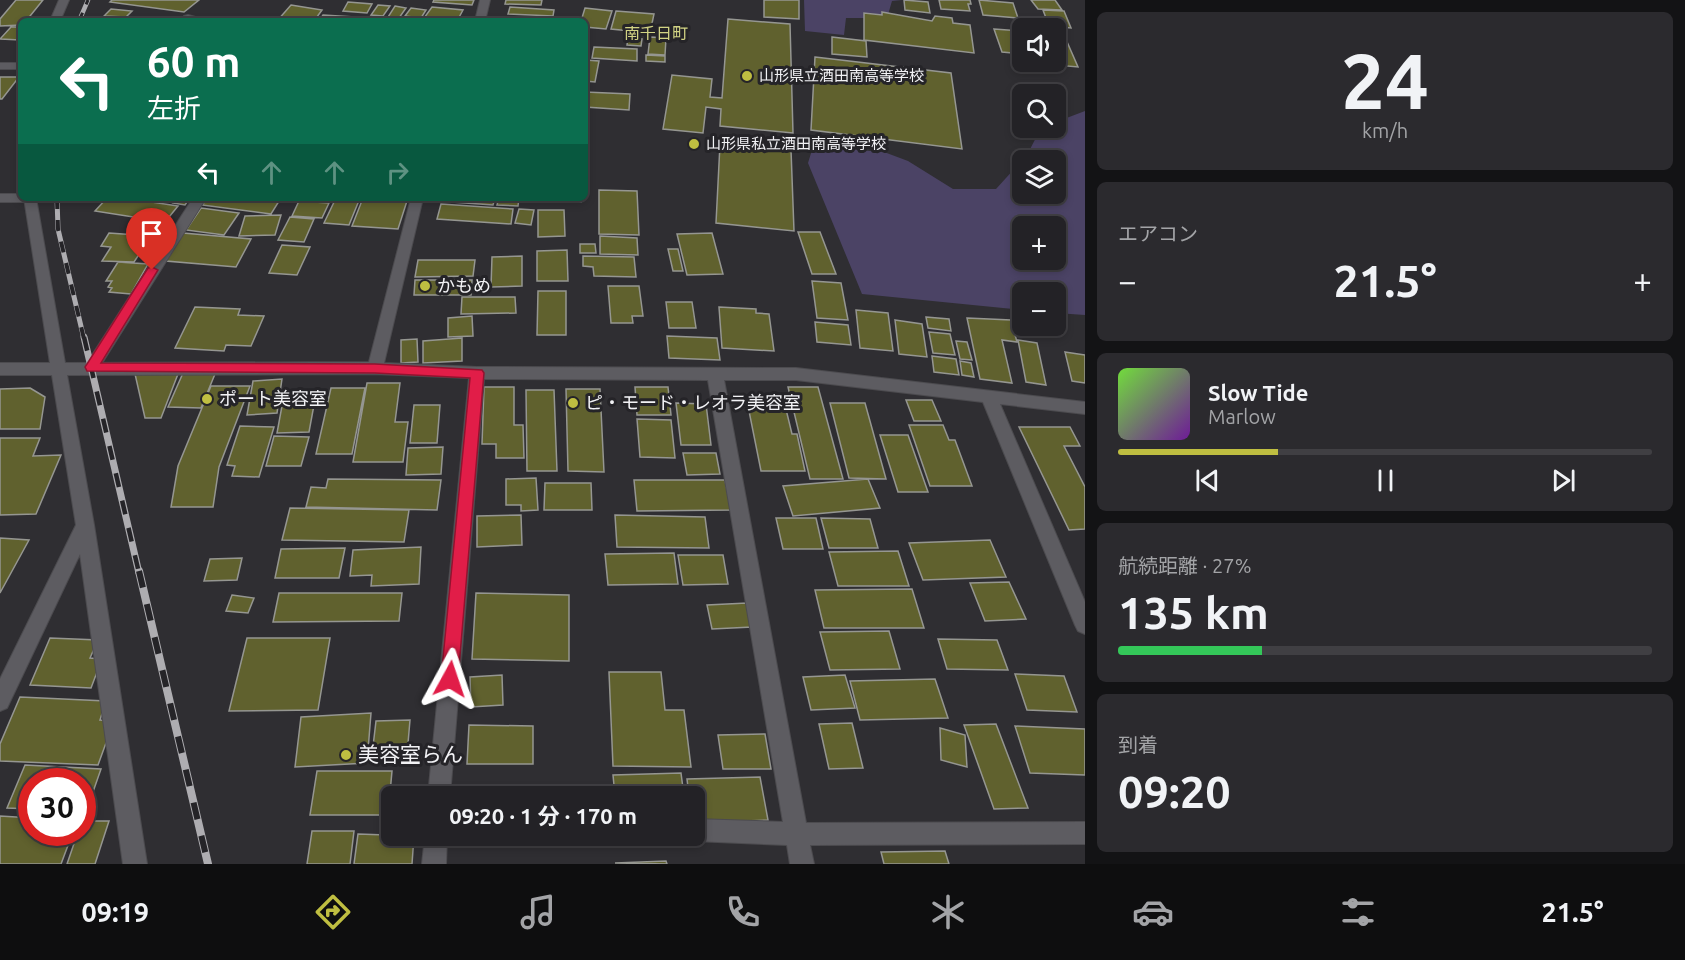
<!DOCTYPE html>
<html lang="ja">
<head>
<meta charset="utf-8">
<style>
	body { margin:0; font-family:Ubuntu,"Noto Sans JP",sans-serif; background:#2b2a2e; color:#f1f3f6; height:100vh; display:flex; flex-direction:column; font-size:22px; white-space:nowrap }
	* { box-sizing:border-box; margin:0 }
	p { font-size:20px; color:#a3a4a7 }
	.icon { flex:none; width:33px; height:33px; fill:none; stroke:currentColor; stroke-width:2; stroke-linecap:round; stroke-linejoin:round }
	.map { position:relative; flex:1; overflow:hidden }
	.details { display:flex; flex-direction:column; gap:12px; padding:12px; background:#131315; width:600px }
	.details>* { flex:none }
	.top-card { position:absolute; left:18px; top:18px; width:570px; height:183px; border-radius:9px; box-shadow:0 3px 9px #0003,0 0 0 2px #403f43; background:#0b6e4f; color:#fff; overflow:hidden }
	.fabs { position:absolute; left:1012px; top:18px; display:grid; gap:12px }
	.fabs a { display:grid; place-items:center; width:54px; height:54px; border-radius:9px; background:#232226; box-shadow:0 3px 9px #0003,0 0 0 2px #403f43; font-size:30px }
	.speed { position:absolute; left:18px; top:768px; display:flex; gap:12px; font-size:30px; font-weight:700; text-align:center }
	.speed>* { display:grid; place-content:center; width:78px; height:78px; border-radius:50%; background:#232226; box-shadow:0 3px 9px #0003,0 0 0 2px #403f43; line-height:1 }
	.speed .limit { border:9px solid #d22; background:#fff; color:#111 }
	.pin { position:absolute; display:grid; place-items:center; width:51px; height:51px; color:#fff; margin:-62px -26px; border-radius:50% 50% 50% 0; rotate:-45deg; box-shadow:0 0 6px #0007 }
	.pin .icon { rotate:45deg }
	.me { position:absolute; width:66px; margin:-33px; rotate:5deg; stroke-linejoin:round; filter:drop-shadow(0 0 4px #0008) }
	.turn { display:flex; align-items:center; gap:21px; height:126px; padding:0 30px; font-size:27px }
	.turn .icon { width:78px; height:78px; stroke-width:2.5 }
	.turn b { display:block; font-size:42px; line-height:51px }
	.lanes { display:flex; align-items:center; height:57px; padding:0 30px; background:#0003; justify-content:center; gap:30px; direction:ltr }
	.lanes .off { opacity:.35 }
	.big { font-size:45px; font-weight:700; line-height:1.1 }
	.details .widget { flex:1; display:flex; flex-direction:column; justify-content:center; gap:9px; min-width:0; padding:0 21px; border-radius:9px; background:#2b2a2e }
	.details .dial { align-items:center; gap:0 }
	.dial b { font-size:78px; line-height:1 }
	.song { display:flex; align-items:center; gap:18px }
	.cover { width:72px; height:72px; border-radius:9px; background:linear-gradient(135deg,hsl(100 70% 55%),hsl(280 70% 35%)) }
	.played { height:6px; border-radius:3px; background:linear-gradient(90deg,#bfbe41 30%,#403f43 30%) }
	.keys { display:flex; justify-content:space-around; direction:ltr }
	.heat { display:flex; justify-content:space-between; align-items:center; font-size:33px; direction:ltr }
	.charge { height:9px; border-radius:4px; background:linear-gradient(90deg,#34c759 27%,#403f43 0) }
	.trip { position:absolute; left:381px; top:786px; width:324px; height:60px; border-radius:9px; background:#232226; box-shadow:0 3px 9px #0003,0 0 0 2px #403f43; font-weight:700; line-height:60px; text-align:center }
	.dock { display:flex; height:96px; justify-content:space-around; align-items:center; background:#0e0e0f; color:#a3a4a7 }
	.dock .icon { width:42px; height:42px }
	.dock .active { color:#bfbe41 }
	.dock b { font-size:27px; color:#f1f3f6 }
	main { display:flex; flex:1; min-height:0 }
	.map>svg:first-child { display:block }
	.green { fill:#4b4365; fill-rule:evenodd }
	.building { fill:#60612e; stroke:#959691; stroke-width:1.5 }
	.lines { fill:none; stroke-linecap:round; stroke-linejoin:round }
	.service-casing { stroke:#4c4b4f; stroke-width:2 }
	.minor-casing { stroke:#4c4b4f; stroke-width:2 }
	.service { fill:#5d5c61; fill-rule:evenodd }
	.minor { fill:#5d5c61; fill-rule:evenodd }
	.rail-far3-casing { stroke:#aeadb1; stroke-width:4.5 }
	.rail-far2-casing { stroke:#aeadb1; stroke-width:5 }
	.rail-far1-casing { stroke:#aeadb1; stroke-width:7 }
	.rail-casing { stroke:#aeadb1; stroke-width:8 }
	.rail-far3 { stroke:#252428; stroke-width:3; stroke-dasharray:9; stroke-linecap:butt }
	.rail-far2 { stroke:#252428; stroke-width:4; stroke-dasharray:11; stroke-linecap:butt }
	.rail-far1 { stroke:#252428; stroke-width:4.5; stroke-dasharray:14; stroke-linecap:butt }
	.rail { stroke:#252428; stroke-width:6; stroke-dasharray:17; stroke-linecap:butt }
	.route { fill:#e11d48; stroke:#92132f; stroke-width:1.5 }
	.poi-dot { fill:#bfbe41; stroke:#252428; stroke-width:2 }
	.labels { text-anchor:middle; stroke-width:6; stroke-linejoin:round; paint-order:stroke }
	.far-poi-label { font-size:15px; fill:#f2f2f5; stroke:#252428; text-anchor:start }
	.far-neighbourhood-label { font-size:16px; fill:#d1d384; stroke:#252428 }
	.poi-label { font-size:18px; fill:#f2f2f5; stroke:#252428; text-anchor:start }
	.near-poi-label { font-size:21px; fill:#f2f2f5; stroke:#252428; text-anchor:start }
</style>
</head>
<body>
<main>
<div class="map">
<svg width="1085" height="864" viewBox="0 0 1085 864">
	<rect width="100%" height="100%" fill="#2f2e32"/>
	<path class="green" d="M804,0H902L892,1L887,18H846L844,35L805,31Z
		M1085,111V315L1056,313V292H1023V310L862,294L808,163L812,150L832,148L884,152L908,161L953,189H996L1027,155L1041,128H1056V122ZM1023,160H1056V194H1023ZM1023,226H1056V260H1023Z"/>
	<path class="building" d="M16,0H43L26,21H21V25L0,26V19Z
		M112,0H199L184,12L110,2Z
		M434,0H474L472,5L433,2Z
		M506,0H542L541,5L505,4Z
		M764,0H799V19L764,17Z
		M904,0L928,2L930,13L905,10Z
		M939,0H970L971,4H968L970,11L941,9Z
		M979,0L1013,3L1018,18L983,15Z
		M1031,0H1055L1062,10L1038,9Z
		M348,2L372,4L367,13L343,11Z
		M291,5L322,10L314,21H277Z
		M378,5L390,6L383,16L371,15Z
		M395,6L406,8L399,18L388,17Z
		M432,7L463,10L457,21L424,18Z
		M510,7L554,10L553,16L508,14Z
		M411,8L426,10L421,18L405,16Z
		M585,8L612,11L606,29L585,27V21H581Z
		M111,9L132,11L126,17L104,16Z
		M1043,10L1064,11L1071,28L1049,26Z
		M616,11L654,14L650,33L611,29Z
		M882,12L932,21L935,16L952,18L953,23L970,25L974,53L864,40V13L882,15Z
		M323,15L354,17L351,21H319Z
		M533,17H566V21H532Z
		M728,19L790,24L793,133L720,126L721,109L706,107L703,133L663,129L672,75L712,79L710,97L722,98Z
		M11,27H21L20,40L0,39Z
		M994,29L1023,31V54L1002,52Z
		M1056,34L1064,35L1078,67L1033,63L1056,62Z
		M650,37L666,38L665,55L648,54Z
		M832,37L866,41L867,57L832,54Z
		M628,38L642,39L641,46L627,45Z
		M594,47L637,49V61L592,58Z
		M646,55L665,56V62L646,61Z
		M815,57L951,73L962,149L811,130Z
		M585,60L599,61L595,82L585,81Z
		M0,77H19L2,99H0Z
		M585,92L630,94L629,110L585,107Z
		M720,144L791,150L794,231L716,223Z
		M599,190L637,191L639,235L599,234Z
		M107,198H125L178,206L165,222L95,211Z
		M159,198H190L185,205L173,203L176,200Z
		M208,198H281L271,214L202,205Z
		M336,198H360L349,225L324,223Z
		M363,198L407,201L398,229L352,226Z
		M453,198H495L493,205L452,202Z
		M499,198H519L518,206L497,205Z
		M548,198H581V202L548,200Z
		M299,201L329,203L322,218L292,216Z
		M441,204L513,209L511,224L437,219Z
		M201,208L239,213L224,235L186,230Z
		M519,209L534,210L531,225L515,223Z
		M538,210H564L565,236L538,237Z
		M281,215L275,235L239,236L245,216Z
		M290,217L314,219L304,242L278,240Z
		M798,232H820L836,274H812Z
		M109,233L164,237L154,254L140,253L134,262L102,261L111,247L101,246Z
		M183,233L251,239L236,267L166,261Z
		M712,233L723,274L687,275L677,234Z
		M600,236L637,238L638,255L600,254Z
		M580,244H595L596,253H580Z
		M282,245L310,247L297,275L269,273Z
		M668,249H678L683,271H673Z
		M567,250L568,281H537V251Z
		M522,256V286L491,287L492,257Z
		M583,256L634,257L636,277L594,276L593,267L583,266Z
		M418,260H475L473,276L415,277Z
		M118,262L148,264L131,294L109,292L112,288L108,287L112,281H106Z
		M415,280H472L471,295H414Z
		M812,281L841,283L848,320L817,318Z
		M608,286H639L643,316H632L633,323H611Z
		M538,291H566V335H537Z
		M462,297H515L516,313L461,314Z
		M666,302H692L696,328H669Z
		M195,307L240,309L238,315L264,316L251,346L226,345L224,351L175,348Z
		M719,307L756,309V313L769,314L774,351L722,348Z
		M856,310L888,313L893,351L860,348Z
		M472,316L473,336L448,337V318Z
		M926,317L949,319L951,331L928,328Z
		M967,318L1011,320L1017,342L1002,340L1012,383L980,379Z
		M895,320L922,324L927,357L899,354Z
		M815,322L848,325L851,345L817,342Z
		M929,332L950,334L955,355L933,353Z
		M667,336L717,338L720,360L669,358Z
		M462,338V361L423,363V341Z
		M417,339L418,362L401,363V340Z
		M1018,340L1037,343L1046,385L1026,382Z
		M956,341L967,342L972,360L960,359Z
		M1065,352L1085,355V383L1072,381Z
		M932,356L956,359L959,375L934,372Z
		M960,361L971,363L974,377L962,375Z
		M183,373L215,374L201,408L168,407Z
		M135,374H178L161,418H145Z
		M282,379L277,413L247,415L253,381Z
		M367,383H400L395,422H408L403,462H353Z
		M211,386H250L219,467L213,507H171L178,466Z
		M484,387H514V425H523L524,458H496V444H482Z
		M635,387H668L671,415H637Z
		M788,387H818L843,479H810Z
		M30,388L45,397L40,429H0V389Z
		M331,388H365L352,454H316Z
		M566,389H600L604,472L568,471Z
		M526,390H554L557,471H527Z
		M316,394L309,432L277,433L284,395Z
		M906,400H932L941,421H914Z
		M747,401H784L792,434H797L805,471H761Z
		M676,403L706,404L711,445H681Z
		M830,403H865L886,479L849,478Z
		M414,405H440L437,443H410Z
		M637,419L671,420L675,458L640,457Z
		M909,425H943L949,440H955L972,486H930Z
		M240,426L274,427L259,477L232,476L235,466L227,465Z
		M1019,427H1070L1080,446H1064L1085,487V529L1069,530Z
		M880,435H908L928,492H898Z
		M274,436L309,437L301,466H266Z
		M0,438H40L33,456L61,455L36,514L0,515Z
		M443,447L441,474L406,475L408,448Z
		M683,453H716L720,474L687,475Z
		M536,478L538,510L521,511V505H506V479Z
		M328,479L441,480L437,510L306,507L311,487L326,488Z
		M868,479L880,508L793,516L783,486Z
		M634,480H725L731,510L637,511Z
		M545,483H591L592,510H544Z
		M290,508L409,510L404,542L282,540Z
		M521,515L522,545L477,547V516Z
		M615,515L705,517L709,548L617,547Z
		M776,518H816L823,549H783Z
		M821,518L870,519L878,548H829Z
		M0,538L29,540L0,593Z
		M990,540L1006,577L923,580L909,543Z
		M421,547L419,584L371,586L372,575L350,576L353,550Z
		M345,548L339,578H275L281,549Z
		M898,551L909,586H838L829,552Z
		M674,553L678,584L608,585L605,554Z
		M678,555H723L728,584L683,585Z
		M242,558L237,580L204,581L210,559Z
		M1009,582L1026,619L985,621L970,583Z
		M912,589L924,628H824L815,590Z
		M279,593H402L399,621L273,622Z
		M476,593L569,595V661L472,659Z
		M232,595L254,598L248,613L226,611Z
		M747,603L752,627L712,629L707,605Z
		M889,631L900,669L830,670L820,632Z
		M50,638L98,640L90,658L102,659L91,688L30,685Z
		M247,638H330L318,710L229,711Z
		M938,639L997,640L1008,670L947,669Z
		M609,672H661L665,710H684L691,767L613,766Z
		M1015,674L1064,676L1077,712L1027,710Z
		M502,675L503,705L471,707L470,677Z
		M845,675L855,708L811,710L803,677Z
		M935,679L948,718L860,720L850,681Z
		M20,697L106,701L100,720L114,721L98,765L0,761V744Z
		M371,713L367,763L295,767L301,717Z
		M410,720L407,755H372L376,721Z
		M852,723L863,768L829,769L819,724Z
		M996,724L1028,808L994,809L964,725Z
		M469,725L533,726V764H467Z
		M1015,726L1085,729V775L1030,773Z
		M940,728L965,735L967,767L941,760Z
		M765,734L771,769H723L718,735Z
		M25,765L101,769L86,812H82V782H32V809L7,808Z
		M317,771H392L388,815H310Z
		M681,773L684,796H615L613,775Z
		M760,777L768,820L694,823V796H689L687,779Z
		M0,816L32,818V832H73L61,864H0Z
		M82,821H109L95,864H67L78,832H82Z
		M312,831H354L350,864H307Z
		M358,834L414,836L412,864H354Z
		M945,851L949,864H884L881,852Z
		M666,861L667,864L615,863Z"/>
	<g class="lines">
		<defs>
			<path id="service" d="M188,15L203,19L204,21L184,20V16Z
				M0,63H21V69H0Z
				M0,194H21V198H36L30,202H0Z
				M193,198H206L97,371H87L84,367L87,363Z"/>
			<path id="minor" d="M59,0H69L60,21H50Z
				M480,0H490L485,21H475Z
				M24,198H36L65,363L369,362L411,198H423L384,363L477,367L796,368L1085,402V414L1000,404L1085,602V634L1078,631L1075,625L983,402L796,380H724L806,823L1085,822V844L810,845L814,864H790L787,845L694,841L686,838L685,836H694V819L783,822L708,380L484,379L450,796H428L469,378L375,374L67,375L94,525L147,864H123L80,554L7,708L0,711V679L76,525L52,375H0V363H50Z
				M425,836H447L446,864H422Z"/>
		</defs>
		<use href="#service" class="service-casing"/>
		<use href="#minor" class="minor-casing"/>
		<use href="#service" class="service"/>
		<use href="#minor" class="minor"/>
		<defs>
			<path id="rail-far3" d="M79,21L88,0"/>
			<path id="rail-far2" d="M57,198L58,229L84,339"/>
			<path id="rail-far1" d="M84,337L139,573"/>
			<path id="rail" d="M139,571L208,864"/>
		</defs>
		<use href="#rail-far3" class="rail-far3-casing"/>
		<use href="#rail-far2" class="rail-far2-casing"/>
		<use href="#rail-far1" class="rail-far1-casing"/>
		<use href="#rail" class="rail-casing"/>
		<use href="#rail-far3" class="rail-far3"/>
		<use href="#rail-far2" class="rail-far2"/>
		<use href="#rail-far1" class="rail-far1"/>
		<use href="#rail" class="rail"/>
	</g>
	<path class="route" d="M152,267L158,270L101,363L375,364L482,370L484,373L458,679L456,685L450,687L444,685L441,679L470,378L375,373L87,371L85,367L87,364L148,268Z"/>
	<g class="poi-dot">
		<circle cx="747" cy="76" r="6"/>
		<circle cx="694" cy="144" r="6"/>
		<circle cx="425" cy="286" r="6"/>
		<circle cx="207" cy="399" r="6"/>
		<circle cx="573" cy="403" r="6"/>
		<circle cx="346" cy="755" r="6"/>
	</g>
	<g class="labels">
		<g class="far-poi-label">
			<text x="759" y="81">山形県立酒田南高等学校</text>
			<text x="706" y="149">山形県私立酒田南高等学校</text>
		</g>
		<g class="far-neighbourhood-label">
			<text x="656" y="39">南千日町</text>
		</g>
		<g class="poi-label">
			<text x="437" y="292">かもめ</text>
			<text x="219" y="405">ポート美容室</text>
			<text x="585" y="409">ピ・モード・レオラ美容室</text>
		</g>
		<g class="near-poi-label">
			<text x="358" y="762">美容室らん</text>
		</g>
	</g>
</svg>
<div class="fabs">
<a><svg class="icon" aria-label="sound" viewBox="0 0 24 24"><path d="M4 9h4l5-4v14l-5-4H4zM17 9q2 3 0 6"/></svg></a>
<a><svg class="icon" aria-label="search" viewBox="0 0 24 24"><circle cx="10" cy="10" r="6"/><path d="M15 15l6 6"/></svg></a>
<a><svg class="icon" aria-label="layers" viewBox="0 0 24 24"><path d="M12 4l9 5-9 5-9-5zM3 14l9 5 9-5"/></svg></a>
<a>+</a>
<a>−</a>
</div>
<div class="speed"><div class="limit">30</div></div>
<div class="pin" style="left:152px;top:270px;background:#d93025"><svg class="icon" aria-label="arrive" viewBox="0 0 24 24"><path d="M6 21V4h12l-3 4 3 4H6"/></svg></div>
<svg class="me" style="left:450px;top:679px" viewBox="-20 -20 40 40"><path d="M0-17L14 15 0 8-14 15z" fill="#e11d48" stroke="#fff" stroke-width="4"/></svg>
<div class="trip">09:20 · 1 分 · 170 m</div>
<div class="top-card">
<div class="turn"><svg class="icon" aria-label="left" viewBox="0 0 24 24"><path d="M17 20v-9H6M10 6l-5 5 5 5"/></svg><div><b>60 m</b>左折</div></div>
<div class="lanes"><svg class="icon" aria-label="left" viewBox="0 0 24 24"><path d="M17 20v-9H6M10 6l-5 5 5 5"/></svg><svg class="icon off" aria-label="ahead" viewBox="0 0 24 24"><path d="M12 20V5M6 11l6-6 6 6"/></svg><svg class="icon off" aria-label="ahead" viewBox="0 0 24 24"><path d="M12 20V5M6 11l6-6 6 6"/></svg><svg class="icon off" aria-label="right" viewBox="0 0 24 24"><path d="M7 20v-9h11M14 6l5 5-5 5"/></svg></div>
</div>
</div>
<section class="details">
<div class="widget dial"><b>24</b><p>km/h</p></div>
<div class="widget"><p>エアコン</p>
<div class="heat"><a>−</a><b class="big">21.5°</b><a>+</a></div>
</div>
<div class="widget">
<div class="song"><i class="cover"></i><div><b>Slow Tide</b><p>Marlow</p></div></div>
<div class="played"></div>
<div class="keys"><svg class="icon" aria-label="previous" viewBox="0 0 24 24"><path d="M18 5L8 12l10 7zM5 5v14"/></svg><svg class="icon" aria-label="pause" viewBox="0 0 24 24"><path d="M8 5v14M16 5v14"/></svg><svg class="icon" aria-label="next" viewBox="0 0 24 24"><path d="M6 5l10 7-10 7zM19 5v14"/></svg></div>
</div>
<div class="widget"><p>航続距離 · 27%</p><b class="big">135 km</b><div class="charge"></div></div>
<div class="widget"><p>到着</p><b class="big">09:20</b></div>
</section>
</main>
<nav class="dock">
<b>09:19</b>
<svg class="icon active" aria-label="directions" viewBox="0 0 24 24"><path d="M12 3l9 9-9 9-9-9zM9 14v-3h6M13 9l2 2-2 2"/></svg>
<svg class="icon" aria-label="music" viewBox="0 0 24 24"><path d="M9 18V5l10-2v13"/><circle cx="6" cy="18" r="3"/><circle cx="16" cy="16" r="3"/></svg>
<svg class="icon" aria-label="phone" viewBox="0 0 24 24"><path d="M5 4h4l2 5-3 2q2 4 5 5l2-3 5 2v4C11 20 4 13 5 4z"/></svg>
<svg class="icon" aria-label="climate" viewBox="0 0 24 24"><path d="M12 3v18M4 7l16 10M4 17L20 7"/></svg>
<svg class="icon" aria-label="car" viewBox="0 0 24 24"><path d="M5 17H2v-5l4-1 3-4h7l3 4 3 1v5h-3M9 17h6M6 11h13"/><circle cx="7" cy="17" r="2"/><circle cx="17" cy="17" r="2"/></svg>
<svg class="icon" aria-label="filters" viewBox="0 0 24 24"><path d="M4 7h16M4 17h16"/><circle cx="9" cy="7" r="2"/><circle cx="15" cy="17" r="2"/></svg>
<b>21.5°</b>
</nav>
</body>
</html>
